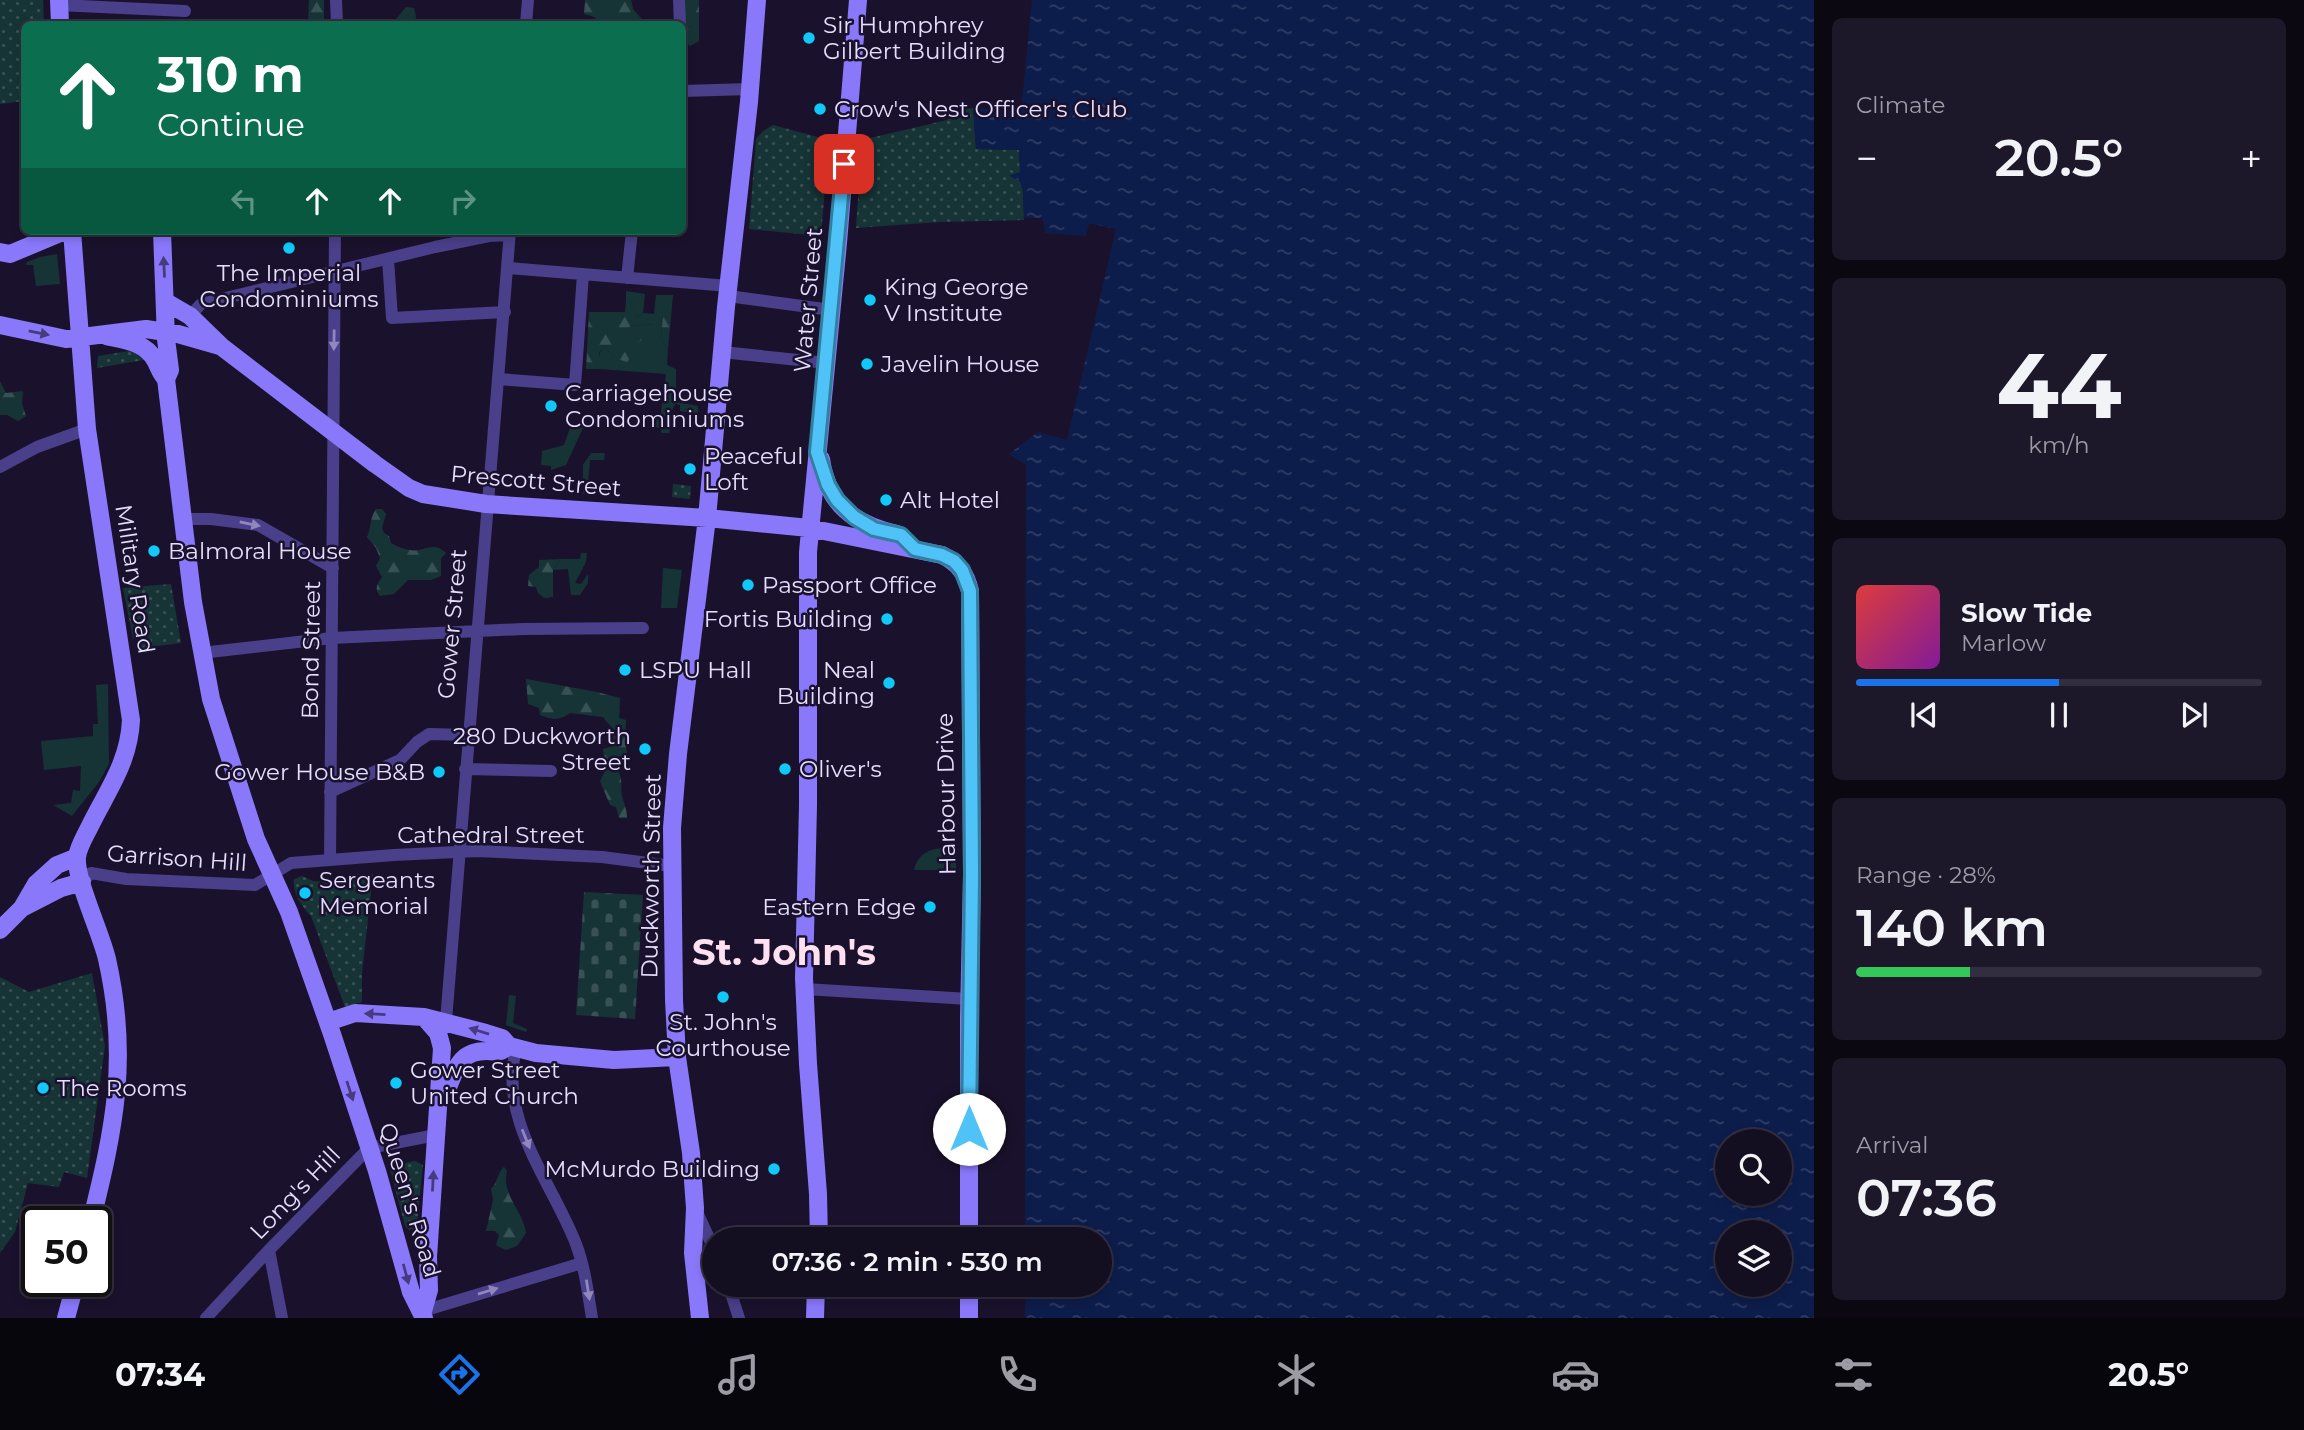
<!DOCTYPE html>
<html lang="en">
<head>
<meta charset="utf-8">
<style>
	body { margin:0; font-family:Montserrat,sans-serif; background:#1d172a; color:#f1f3f6; height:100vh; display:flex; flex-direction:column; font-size:26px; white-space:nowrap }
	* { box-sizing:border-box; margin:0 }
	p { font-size:23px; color:#9d9ca5 }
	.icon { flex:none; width:38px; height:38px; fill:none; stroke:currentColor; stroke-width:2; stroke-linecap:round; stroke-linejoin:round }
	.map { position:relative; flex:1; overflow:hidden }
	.sheet { display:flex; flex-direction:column; gap:18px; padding:18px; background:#0b0812; width:490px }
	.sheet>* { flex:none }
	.guide { position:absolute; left:21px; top:21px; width:665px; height:214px; border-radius:10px; box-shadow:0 4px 10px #0003,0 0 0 2px #332e3f; background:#0b6e4f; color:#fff; overflow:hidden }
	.controls { position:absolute; left:1715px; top:1129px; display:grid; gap:14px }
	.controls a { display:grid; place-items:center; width:77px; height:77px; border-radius:50%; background:#140e21; box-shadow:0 4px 10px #0003,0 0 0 2px #332e3f; font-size:35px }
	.speed { position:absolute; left:21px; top:1206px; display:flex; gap:14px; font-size:35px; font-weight:700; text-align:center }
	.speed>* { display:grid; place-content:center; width:91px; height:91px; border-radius:50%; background:#140e21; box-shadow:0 4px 10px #0003,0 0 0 2px #332e3f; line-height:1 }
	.speed .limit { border:4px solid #111; border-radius:10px; background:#fff; color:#111 }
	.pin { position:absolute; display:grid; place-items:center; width:60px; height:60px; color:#fff; margin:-30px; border-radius:14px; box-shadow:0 4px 10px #0006 }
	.me { position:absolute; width:77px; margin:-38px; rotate:0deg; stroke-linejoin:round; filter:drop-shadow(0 0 5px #0008) }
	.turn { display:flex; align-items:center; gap:24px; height:147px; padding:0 21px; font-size:32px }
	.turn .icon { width:91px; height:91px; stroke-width:2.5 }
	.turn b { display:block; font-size:49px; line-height:60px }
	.lanes { display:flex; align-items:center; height:66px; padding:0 21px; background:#0003; justify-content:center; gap:35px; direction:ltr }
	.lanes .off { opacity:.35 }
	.big { font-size:52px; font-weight:600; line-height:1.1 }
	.sheet .card { flex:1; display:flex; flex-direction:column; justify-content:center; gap:10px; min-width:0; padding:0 24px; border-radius:10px; background:#1d172a }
	.sheet .dial { align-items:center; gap:0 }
	.dial b { font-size:91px; line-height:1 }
	.song { display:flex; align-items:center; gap:21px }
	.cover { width:84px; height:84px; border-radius:10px; background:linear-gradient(135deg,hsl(0 70% 55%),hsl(290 70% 35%)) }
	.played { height:7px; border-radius:4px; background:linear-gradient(90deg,#1a73e8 50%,#332e3f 50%) }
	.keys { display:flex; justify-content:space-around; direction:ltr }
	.heat { display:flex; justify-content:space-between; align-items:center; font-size:38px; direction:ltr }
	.charge { height:10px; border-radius:5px; background:linear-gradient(90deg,#34c759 28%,#332e3f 0) }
	.trip { position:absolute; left:702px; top:1227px; width:410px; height:70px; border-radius:35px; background:#140e21; box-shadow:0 4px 10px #0003,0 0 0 2px #332e3f; font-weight:600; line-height:70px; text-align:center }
	.menu { display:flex; height:112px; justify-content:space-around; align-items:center; background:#08060d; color:#9d9ca5 }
	.menu .icon { width:49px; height:49px }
	.menu .active { color:#1a73e8 }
	.menu b { font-size:32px; color:#f1f3f6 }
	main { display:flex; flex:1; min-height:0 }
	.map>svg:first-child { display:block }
	.grass { fill:#163436 }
	.forest { fill:url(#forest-firs) }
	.cemetery { fill:url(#cemetery-stones) }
	.park { fill:url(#park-dots) }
	.water { fill:url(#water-ripples); fill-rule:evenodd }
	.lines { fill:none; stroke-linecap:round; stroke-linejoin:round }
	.street { stroke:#4a3f8a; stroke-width:12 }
	.secondary { stroke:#8a78fb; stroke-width:18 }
	.oneway { fill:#473b7f }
	.oneway2 { fill:#9087be }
	.route-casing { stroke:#337fa1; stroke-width:18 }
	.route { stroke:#4fc3f7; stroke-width:12 }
	.poi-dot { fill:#10c8f9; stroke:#1a122c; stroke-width:2.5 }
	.labels { text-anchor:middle; stroke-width:5; stroke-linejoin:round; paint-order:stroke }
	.poi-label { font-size:23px; fill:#e6defe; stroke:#1a122c; text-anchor:start }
	.street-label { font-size:23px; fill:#e6defe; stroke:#1a122c }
	.town-label { font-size:37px; font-weight:bold; fill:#fee0f0; stroke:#1a122c }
</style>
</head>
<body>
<main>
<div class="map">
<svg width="1814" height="1318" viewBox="0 0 1814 1318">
	<defs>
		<pattern id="forest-firs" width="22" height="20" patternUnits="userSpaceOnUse" patternTransform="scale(1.75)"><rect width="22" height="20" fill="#163436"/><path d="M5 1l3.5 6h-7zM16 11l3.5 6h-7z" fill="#385154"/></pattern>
		<pattern id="cemetery-stones" width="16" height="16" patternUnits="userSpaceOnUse" patternTransform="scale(1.75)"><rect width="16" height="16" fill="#163436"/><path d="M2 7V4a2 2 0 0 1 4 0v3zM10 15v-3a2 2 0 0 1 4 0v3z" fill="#385154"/></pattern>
		<pattern id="park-dots" width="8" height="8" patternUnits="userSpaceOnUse" patternTransform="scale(1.75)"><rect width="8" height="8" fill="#163436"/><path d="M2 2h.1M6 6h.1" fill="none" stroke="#385154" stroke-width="1.8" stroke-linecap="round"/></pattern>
		<pattern id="water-ripples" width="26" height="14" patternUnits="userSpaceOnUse" patternTransform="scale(1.75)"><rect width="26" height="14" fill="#0d1d4b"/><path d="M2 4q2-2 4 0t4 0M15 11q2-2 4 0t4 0" fill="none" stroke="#303d66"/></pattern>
	</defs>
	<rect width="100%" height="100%" fill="#1a122c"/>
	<path class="grass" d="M57,254L60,284L36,286L33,265H26L27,262L40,257Z
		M626,291L645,294L643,313L637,317L631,302L626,301Z
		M659,313L663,314L661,340L668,349L667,365L676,369V402L698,406V414L680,411V405L675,404L670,415L674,422L669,433H661V428L653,427L655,420L660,419L666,374L599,369C598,360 598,354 604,346L615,358L629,335L624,331L631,326L654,324V314Z
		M571,425L584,426L566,465L551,470V466L541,465L542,451L564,445Z
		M591,453H605L604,460H590L587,494H583V465Z
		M581,553H587L586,562L575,583L581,584L588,574V583L580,595H571L568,569L553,570L561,559H580Z
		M663,568L682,570L677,608H661Z
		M108,684L109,764L99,782L72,816L53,805L71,803L73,790L80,791L81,766L44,770L41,741L93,736V724H98L96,685Z
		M956,848V870H914C919,849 937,847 956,848Z
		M509,995L516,996L513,1023L527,1029L526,1032L506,1025Z"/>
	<path class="forest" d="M309,0H324V24H308Z
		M585,0H631L633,9L646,24H602L594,17L584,14Z
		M684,0H699V41L690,46L685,41Z
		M406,7L414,8L416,17L414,24H392Z
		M656,295H673L668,349L661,340L663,314H655V324L631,326L625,331L629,335L639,334L642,340L633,347V355L627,362L615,358L604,346L599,353V369H586L589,312H625L626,301H631L637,317L643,313L654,314Z
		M0,381L6,393L23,391L22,404L26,416L18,421L7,415H0Z
		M376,509H382L386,514L382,528L384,533L389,536L391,543C397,547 411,552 419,550C431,547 436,544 446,553L441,558V576L431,580H408L394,594L380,596C374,589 377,584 382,577L376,566L380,558L376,548L367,537C372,527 369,519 376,509Z
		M561,559L553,570V597L544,598L538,593L536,587L528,586L529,575L539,567V560Z
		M526,679L597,692L620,698L619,718L626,720L625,741L628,758L622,764L619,773C623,781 620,787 622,796C624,804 627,809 627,818H619L616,807L610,805L600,781L606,769L603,749L613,746L614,730L603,717L570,713C559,721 552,720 540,715L539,708L528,704Z
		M504,1167L507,1171C501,1195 523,1210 526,1233L517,1246L506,1250L496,1245L499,1235L495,1231H486L493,1200L491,1189C498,1182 497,1173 504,1167Z"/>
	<path class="cemetery" d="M584,892L643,895L635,1019L576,1015Z"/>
	<path class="park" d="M0,0H43L44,24H24V101L0,104Z
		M973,108L976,149L1019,150L1020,173L1009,176L1020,181L1023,191L1024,220L939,222L856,228L862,140L947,120L963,109Z
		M773,125L829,140L821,236L749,229L756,139L763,131Z
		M129,351L137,354L144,360L97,368L98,356Z
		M673,484L691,486L690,499L672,497Z
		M171,584L181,643L141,648L137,638L133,639L123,588Z
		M357,874H373L362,973V1002L345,1007L311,916C302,907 292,892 294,879L302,876L313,881L350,884Z
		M92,973L105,1046L87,1178L64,1172L59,1187L28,1183L15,1232L0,1253V977L29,992Z
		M415,1161L423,1165L417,1224L414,1229L409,1230L405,1226L390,1169L394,1165Z"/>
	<path class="water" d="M1032,0H1814V1318H1025V1285L1099,1284V1239H1025L1026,465L1009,454L1038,432L1067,440L1116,229L1089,223L1086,236L1045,233L1043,218H1024L1023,191L1020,181L1008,176L1020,172L1019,150L976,149L973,108L1021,112ZM1727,1141H1780V1194H1727ZM1727,1232H1780V1284H1727Z"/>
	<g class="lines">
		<path class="street" d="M336,0L337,24
			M679,0L680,24
			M59,5L185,11
			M526,24L528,0
			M682,91L750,89
			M388,259L392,318L505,312
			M508,268L729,286
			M627,278L632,231
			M728,296L831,310
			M190,316L201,304L435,247L489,236L510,235
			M722,352L827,363
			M499,379L575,385L583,274
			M0,467L37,447L87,429
			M182,519H211L258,525L333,568
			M201,653L332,638L523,629L643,628
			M465,769L551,771
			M330,792L400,760L417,742L429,734L468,735
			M330,860L335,231
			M82,882L91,873L126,879L255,885L291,863L394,855L478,851L602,857L671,866
			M805,989L969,999
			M446,1021L510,231
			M516,1049C498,1120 552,1182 576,1244C585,1268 588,1293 592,1318
			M697,1212L714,1249
			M269,1250L282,1318
			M728,1284L739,1318
			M423,1311L582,1263
			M206,1318L269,1250L369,1148L436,1135"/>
		<path class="secondary" d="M59,0L60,24
			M72,231L87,429L131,720C129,763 107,791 89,828C85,836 78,848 77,857C75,879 101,933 107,959C129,1057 115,1126 91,1222
			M162,231L166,339L170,370L166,379
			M0,252L10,254L65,231
			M166,302L190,316L222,347L375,464L409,488L423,494L486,504L707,518L809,528L942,555C958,563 966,573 970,591L972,875L969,1018V1239
			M0,325L66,339L146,329L178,334L220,346
			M106,336C124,340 145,342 155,360C159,367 160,373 166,379L193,602L211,699L256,839L289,912L332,1034L377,1171L411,1292L424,1318
			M821,459C827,504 855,525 897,534
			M22,908L61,888L82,882
			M0,930L22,908L36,884L57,865L77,857
			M328,1022L355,1013L424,1017L486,1033L502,1038L509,1046L536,1053L614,1060L677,1057
			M446,1092C455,1072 458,1050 488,1051C498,1052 500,1053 509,1046
			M819,1239L818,1194L808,1064L804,978L808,805V552L838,243L858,0
			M969,1284V1318
			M423,1311L429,1290L428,1257L442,1048L438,1033L424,1017
			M66,1318L76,1281
			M700,1318L693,1253L695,1208L691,1153L677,1057L674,1000L672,828L678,754L707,518L726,307L749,102L757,0
			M815,1318L816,1284"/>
	</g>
	<defs><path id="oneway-solid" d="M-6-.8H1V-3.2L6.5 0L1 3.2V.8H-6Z" transform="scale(1.75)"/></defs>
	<g class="oneway">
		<use href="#oneway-solid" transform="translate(164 267) rotate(-93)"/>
		<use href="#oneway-solid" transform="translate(39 333) rotate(11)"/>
		<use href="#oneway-solid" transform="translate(375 1014) rotate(-177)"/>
		<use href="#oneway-solid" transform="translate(479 1031) rotate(-163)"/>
		<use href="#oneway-solid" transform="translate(350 1091) rotate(72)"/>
		<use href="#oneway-solid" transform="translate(433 1181) rotate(-87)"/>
		<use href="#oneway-solid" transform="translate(406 1274) rotate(75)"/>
	</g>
	<g class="oneway2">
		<use href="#oneway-solid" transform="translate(334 340) rotate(91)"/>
		<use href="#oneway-solid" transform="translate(250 524) rotate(12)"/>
		<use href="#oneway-solid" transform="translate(526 1139) rotate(68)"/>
		<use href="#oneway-solid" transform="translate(588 1290) rotate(81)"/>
		<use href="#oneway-solid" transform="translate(488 1291) rotate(-17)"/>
	</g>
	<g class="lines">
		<defs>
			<path id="route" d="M844,164L817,452L828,485L837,500L854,517L874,529L901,535L915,549L942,555L954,561L962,570L970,591L972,875L969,1129"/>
		</defs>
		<use href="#route" class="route-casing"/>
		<use href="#route" class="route"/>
	</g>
	<g class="poi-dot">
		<circle cx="809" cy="38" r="7"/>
		<circle cx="820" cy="109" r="7"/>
		<circle cx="289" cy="248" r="7"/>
		<circle cx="870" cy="300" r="7"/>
		<circle cx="867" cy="364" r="7"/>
		<circle cx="551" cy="406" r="7"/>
		<circle cx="690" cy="469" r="7"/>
		<circle cx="886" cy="500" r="7"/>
		<circle cx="154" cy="551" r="7"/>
		<circle cx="748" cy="585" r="7"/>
		<circle cx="887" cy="619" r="7"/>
		<circle cx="625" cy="670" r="7"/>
		<circle cx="889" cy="683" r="7"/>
		<circle cx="645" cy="749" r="7"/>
		<circle cx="785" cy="769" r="7"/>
		<circle cx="439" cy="772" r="7"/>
		<circle cx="305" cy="893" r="7"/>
		<circle cx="930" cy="907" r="7"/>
		<circle cx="723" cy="997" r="7"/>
		<circle cx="396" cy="1083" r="7"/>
		<circle cx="43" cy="1088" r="7"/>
		<circle cx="774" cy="1169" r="7"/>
	</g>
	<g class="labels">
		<g class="poi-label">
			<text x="823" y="33">Sir Humphrey<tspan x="823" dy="26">Gilbert Building</tspan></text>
			<text x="834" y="117">Crow's Nest Officer's Club</text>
			<text x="289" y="281" text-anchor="middle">The Imperial<tspan x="289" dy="26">Condominiums</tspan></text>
			<text x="884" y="295">King George<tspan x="884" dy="26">V Institute</tspan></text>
			<text x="881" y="372">Javelin House</text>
			<text x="565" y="401">Carriagehouse<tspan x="565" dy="26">Condominiums</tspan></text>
			<text x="704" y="464">Peaceful<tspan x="704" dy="26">Loft</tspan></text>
			<text x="900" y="508">Alt Hotel</text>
			<text x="168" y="559">Balmoral House</text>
			<text x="762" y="593">Passport Office</text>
			<text x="873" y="627" text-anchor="end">Fortis Building</text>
			<text x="639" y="678">LSPU Hall</text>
			<text x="875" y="678" text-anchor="end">Neal<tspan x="875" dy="26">Building</tspan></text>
			<text x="631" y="744" text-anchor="end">280 Duckworth<tspan x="631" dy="26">Street</tspan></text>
			<text x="799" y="777">Oliver's</text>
			<text x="425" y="780" text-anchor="end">Gower House B&amp;B</text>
			<text x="319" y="888">Sergeants<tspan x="319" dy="26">Memorial</tspan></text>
			<text x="916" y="915" text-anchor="end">Eastern Edge</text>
			<text x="723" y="1030" text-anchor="middle">St. John's<tspan x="723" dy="26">Courthouse</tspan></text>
			<text x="410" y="1078">Gower Street<tspan x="410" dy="26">United Church</tspan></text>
			<text x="57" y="1096">The Rooms</text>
			<text x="760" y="1177" text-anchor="end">McMurdo Building</text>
		</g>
		<g class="street-label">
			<text transform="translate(808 300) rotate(-85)" y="8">Water Street</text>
			<text transform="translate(536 481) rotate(5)" y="8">Prescott Street</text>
			<text transform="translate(135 579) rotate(81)" y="8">Military Road</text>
			<text transform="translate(452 624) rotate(-85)" y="8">Gower Street</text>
			<text transform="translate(311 650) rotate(-89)" y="8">Bond Street</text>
			<text transform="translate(946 794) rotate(-91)" y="8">Harbour Drive</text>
			<text x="491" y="843">Cathedral Street</text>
			<text transform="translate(177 858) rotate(4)" y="8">Garrison Hill</text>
			<text transform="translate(651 876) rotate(-89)" y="8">Duckworth Street</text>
			<text transform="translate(295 1193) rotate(-46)" y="8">Long's Hill</text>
			<text transform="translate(410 1200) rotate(73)" y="8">Queen's Road</text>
		</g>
		<g class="town-label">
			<text x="784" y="965">St. John's</text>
		</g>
	</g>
</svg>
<div class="controls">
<a><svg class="icon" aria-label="search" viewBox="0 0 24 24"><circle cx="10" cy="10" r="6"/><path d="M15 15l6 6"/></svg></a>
<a><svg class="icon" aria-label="layers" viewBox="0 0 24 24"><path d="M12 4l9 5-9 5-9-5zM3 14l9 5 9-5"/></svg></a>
</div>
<div class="speed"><div class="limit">50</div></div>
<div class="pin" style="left:844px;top:164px;background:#d93025"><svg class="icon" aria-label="arrive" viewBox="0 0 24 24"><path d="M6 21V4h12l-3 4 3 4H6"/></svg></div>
<svg class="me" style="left:969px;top:1129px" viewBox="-20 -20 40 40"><circle r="19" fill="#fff"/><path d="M0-13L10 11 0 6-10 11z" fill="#4fc3f7"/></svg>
<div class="trip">07:36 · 2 min · 530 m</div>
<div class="guide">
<div class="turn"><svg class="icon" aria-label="ahead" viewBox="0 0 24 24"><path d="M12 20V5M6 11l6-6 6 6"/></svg><div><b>310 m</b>Continue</div></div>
<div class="lanes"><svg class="icon off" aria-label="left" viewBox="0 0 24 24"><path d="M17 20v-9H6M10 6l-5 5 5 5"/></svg><svg class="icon" aria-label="ahead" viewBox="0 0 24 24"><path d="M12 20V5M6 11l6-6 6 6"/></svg><svg class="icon" aria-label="ahead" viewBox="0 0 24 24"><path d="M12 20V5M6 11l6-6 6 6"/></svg><svg class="icon off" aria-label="right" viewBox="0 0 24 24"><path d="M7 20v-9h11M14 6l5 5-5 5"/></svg></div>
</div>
</div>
<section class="sheet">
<div class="card"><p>Climate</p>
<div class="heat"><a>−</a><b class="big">20.5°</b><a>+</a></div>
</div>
<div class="card dial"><b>44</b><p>km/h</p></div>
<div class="card">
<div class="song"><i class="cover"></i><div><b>Slow Tide</b><p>Marlow</p></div></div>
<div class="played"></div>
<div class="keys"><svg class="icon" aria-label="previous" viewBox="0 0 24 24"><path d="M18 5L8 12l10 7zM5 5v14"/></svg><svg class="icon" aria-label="pause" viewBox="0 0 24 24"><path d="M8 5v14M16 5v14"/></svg><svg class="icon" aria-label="next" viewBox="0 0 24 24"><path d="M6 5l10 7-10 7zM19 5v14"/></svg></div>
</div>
<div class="card"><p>Range · 28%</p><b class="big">140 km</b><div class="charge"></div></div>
<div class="card"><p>Arrival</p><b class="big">07:36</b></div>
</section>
</main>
<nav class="menu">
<b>07:34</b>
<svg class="icon active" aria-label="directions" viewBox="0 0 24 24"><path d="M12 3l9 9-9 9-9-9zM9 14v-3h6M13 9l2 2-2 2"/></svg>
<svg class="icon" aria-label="music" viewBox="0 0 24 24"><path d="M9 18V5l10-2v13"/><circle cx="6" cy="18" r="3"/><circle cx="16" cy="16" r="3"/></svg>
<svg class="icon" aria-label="phone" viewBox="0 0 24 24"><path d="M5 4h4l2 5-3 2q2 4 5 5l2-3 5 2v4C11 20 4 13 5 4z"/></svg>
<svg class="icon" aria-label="climate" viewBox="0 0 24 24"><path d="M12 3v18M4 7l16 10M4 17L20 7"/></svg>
<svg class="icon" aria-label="car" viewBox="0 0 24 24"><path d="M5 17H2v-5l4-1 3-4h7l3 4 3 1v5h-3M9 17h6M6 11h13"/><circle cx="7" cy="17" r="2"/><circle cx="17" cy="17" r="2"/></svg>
<svg class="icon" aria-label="filters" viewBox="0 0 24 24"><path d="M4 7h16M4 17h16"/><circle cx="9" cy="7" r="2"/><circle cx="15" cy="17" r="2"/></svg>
<b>20.5°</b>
</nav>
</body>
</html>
